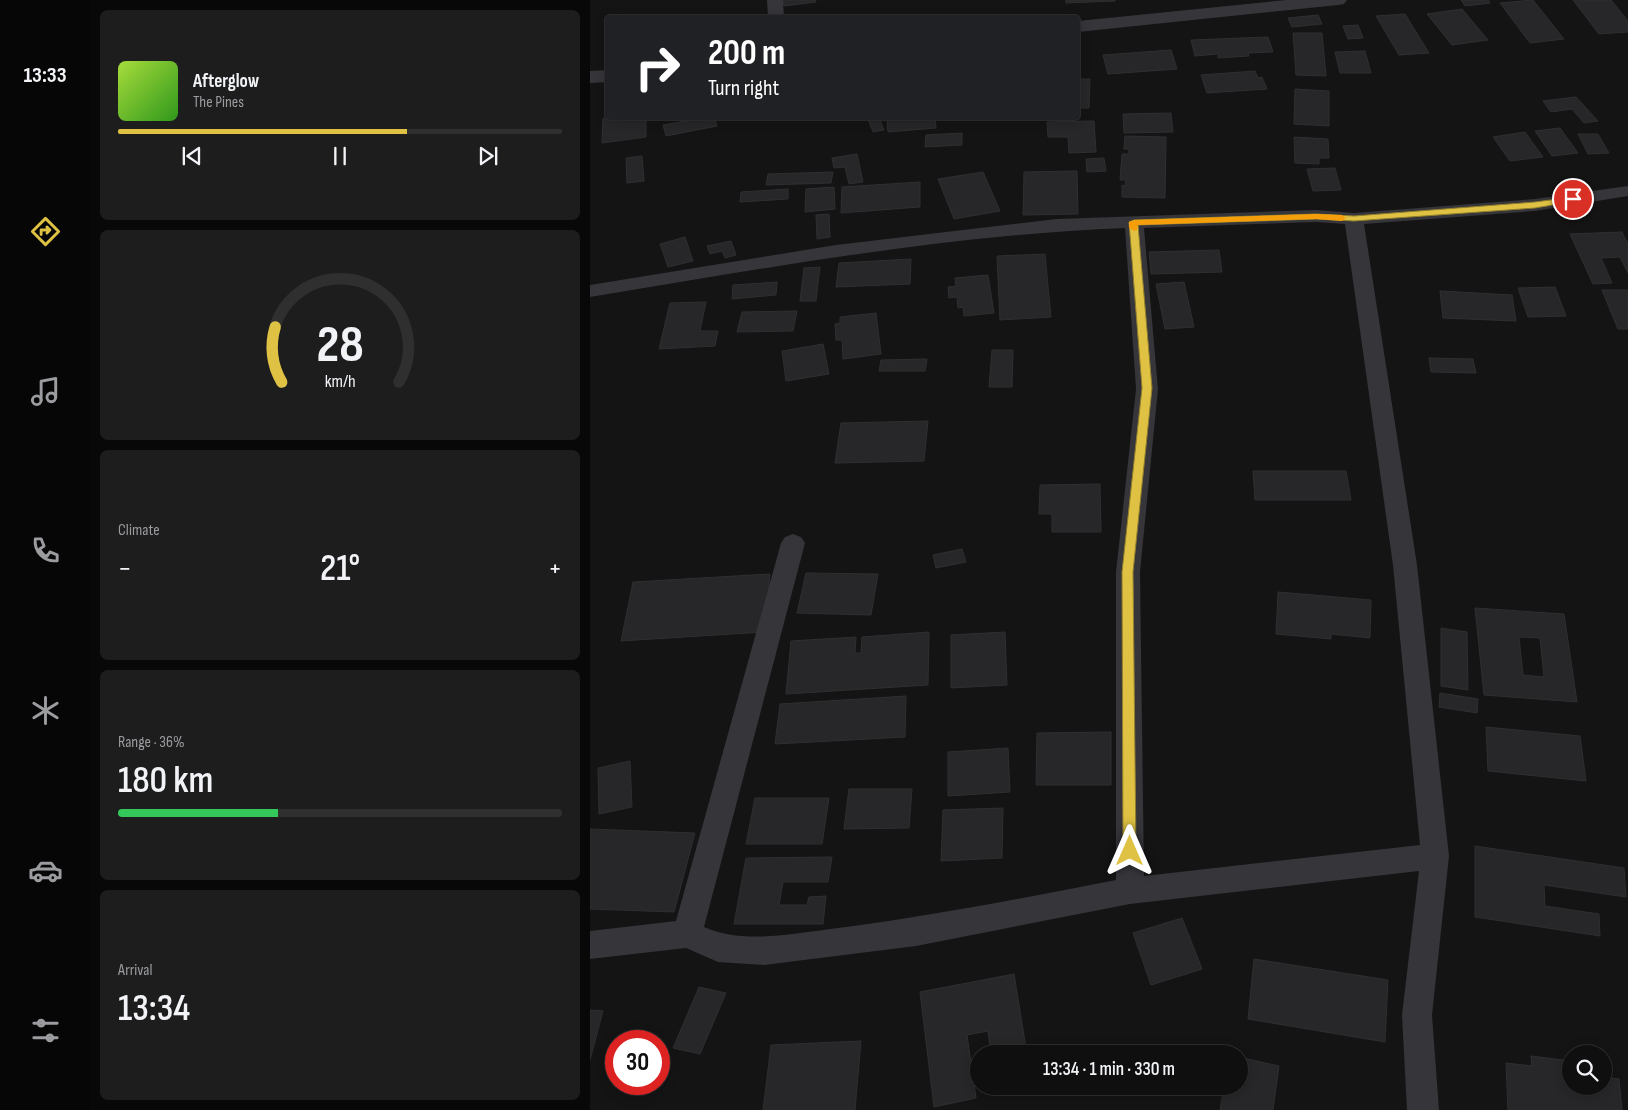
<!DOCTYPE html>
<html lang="en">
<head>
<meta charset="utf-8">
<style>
	body { margin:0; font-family:"Sofia Sans Condensed",sans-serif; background:#1d1d1e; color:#f1f3f6; height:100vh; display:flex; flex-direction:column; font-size:19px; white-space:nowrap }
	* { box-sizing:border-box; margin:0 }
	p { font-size:16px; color:#9b9c9f }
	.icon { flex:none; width:28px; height:28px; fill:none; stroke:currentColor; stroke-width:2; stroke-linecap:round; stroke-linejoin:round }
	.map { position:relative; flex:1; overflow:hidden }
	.side { display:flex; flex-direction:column; gap:10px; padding:10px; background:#080809; width:500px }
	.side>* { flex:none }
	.hud { position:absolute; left:15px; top:15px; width:475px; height:105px; border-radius:5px; box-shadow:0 2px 12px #0003,0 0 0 1px #2f2f30; background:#202124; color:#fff; overflow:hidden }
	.buttons { position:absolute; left:972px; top:1045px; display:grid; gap:10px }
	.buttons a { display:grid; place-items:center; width:50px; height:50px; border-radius:50%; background:#0f0f10; box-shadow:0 2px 12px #0003,0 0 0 1px #2f2f30; font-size:25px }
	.speed { position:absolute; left:15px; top:1030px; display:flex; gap:10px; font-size:25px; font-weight:700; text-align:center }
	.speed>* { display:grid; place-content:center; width:65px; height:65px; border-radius:50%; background:#0f0f10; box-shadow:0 2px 12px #0003,0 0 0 1px #2f2f30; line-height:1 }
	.speed .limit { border:8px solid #d22; background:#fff; color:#111 }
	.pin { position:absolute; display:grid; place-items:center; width:42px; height:42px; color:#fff; margin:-21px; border:2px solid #fff; border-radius:50%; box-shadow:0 1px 5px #0007 }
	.me { position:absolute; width:55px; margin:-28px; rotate:0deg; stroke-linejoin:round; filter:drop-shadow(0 0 4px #0008) }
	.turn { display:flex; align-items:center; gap:18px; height:105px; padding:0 20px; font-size:22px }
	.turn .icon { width:65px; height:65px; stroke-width:2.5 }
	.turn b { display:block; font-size:35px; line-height:42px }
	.big { font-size:38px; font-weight:600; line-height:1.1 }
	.side .card { flex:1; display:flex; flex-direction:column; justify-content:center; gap:8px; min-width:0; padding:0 18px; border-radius:8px; background:#1d1d1e }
	.side .dial { align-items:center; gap:0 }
	.dial svg { height:130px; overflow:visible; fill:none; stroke:#2f2f30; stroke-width:7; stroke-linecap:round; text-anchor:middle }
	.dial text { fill:#f1f3f6; stroke:none }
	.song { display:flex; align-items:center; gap:15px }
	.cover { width:60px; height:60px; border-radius:8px; background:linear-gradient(135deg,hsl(80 70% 55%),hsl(110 70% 35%)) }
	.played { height:5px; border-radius:2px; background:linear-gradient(90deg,#dfc243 65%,#2f2f30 65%) }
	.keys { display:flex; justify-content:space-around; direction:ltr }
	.heat { display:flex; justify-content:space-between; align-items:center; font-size:28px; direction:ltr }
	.charge { height:8px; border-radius:4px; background:linear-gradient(90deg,#34c759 36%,#2f2f30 0) }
	.trip { position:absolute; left:380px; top:1045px; width:278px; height:50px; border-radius:25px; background:#0f0f10; box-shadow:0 2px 12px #0003,0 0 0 1px #2f2f30; font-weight:600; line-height:50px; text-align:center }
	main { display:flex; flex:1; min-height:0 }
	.tab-bar { display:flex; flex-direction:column; width:90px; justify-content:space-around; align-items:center; background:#060606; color:#9b9c9f }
	.tab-bar .icon { width:35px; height:35px }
	.tab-bar .on { color:#dfc243 }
	.tab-bar b { font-size:22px; color:#f1f3f6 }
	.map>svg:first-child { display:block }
	.building { fill:#272729; stroke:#2f2e31; fill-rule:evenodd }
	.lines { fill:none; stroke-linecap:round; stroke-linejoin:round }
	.minor { fill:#35353a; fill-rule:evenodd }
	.tertiary { fill:#35353a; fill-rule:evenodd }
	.route { fill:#dfc243; stroke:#917e2c }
	.slow { fill:#f59e0b }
</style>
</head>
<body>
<main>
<nav class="tab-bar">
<b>13:33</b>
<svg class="icon on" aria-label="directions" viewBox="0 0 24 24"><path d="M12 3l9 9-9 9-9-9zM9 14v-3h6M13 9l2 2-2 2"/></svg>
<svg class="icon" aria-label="music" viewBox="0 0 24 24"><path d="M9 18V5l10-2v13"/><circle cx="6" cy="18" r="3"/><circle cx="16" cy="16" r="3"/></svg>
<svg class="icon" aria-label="phone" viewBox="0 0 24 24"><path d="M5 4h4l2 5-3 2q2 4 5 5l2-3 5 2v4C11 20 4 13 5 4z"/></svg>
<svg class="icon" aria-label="climate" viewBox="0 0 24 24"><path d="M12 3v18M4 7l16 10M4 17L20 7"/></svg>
<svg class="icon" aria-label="car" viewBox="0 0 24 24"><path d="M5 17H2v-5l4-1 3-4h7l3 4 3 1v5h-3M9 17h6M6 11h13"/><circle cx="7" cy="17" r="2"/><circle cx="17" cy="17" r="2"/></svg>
<svg class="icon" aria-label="filters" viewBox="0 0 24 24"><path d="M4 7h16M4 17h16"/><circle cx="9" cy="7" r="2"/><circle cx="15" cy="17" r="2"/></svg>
</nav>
<section class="side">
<div class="card">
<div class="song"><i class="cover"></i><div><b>Afterglow</b><p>The Pines</p></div></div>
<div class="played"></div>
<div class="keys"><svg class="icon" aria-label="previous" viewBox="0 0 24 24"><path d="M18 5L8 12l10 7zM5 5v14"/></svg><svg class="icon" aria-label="pause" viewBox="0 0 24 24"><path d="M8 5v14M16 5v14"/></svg><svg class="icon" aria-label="next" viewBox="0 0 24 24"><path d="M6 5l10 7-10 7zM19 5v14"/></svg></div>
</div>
<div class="card dial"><svg viewBox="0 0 100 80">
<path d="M14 69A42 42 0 1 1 86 69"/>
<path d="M14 69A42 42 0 0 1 10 35" stroke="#dfc243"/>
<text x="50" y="56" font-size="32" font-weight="700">28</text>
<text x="50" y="72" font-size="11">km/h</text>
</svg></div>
<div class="card"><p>Climate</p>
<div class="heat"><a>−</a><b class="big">21°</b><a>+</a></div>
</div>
<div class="card"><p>Range · 36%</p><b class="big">180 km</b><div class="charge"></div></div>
<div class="card"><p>Arrival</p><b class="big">13:34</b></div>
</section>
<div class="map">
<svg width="1038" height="1110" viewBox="0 0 1038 1110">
	<rect width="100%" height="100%" fill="#141415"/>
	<path class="building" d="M193,0H225L226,2L194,6Z
		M476,0H525V1L476,3Z
		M871,0H898L900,3L875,6Z
		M943,0L974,39L940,43L910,3Z
		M983,0H1021L1038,21V32L1009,34Z
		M872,9L898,40L862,45L837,14Z
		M815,14L839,53L809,55L786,16Z
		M728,15L732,24L702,27L698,18Z
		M768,25L773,38L758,39L753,26Z
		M703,33H732L736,76L706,75Z
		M678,37L683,52L658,53L659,56L628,58V54L605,56L601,40Z
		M581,50L587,69L518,74L513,55Z
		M775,51L781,73H750L745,52Z
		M665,71L668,78L672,77L677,89L617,93L611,75Z
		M488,79H500L499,108H488Z
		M705,89L739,91V126L704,124Z
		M986,97L1008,121L994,123L982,109L961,112L953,101Z
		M581,113L583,132L534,133L533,114Z
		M13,118L56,119V137L12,143Z
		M113,118H124L127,126L76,136L73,125Z
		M289,118L294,130L283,132L278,119Z
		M297,118H345L346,128L298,132Z
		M504,121L506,152L479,153L478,137H458L457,122Z
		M970,128L988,153L962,156L945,131Z
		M935,132L953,157L920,161L903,137Z
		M372,133V145L335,147L336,135Z
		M988,134H1008L1019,153L998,154Z
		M535,136L576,137L575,198L532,197V185L535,186L536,180H530L532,154H539V149H534Z
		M704,137L738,139L739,158H729V164L705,163Z
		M267,154L273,182L259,184L255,167L244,168L242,158Z
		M52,156L54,181L37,183L36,158Z
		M514,158L516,171L497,172L496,159Z
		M745,168L751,190L723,191L717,169Z
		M487,171L488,214L433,215L434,172Z
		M243,172L241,183L176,185L178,174Z
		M393,172L410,211L364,219L348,179Z
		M330,182V207L251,213L252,187Z
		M244,187L245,209L215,212L216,189Z
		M198,189V199L150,202L151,192Z
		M239,214L240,237L227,239L226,215Z
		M1032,232L1038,244V273L1030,257L1011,258L1022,283L1003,284L980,234Z
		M95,237L103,261L78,267L70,244Z
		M141,241L146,255L135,258L132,251L120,254L117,246Z
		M629,250L632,272L561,274L559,252Z
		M455,254L461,317L410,320L407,256Z
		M321,259L320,284L246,287L249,263Z
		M230,267L226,301H210L214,268Z
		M398,275L404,313L374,316L373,307L368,308L367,297L359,298L358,287L366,286L365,278Z
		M187,282L186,295L142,299L143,285Z
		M594,282L604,327L575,329L566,284Z
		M965,287L976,316L938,317L928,288Z
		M1012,290H1038V329H1028Z
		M850,291L922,295L926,321L853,318Z
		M116,302L110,331H128L125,346L69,349L80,303Z
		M207,311L203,331L147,332L152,312Z
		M286,313L291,354L253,359L252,340H246L245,324L250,323V317Z
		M233,344L239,374L196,381L192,351Z
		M402,350H423L422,387H399Z
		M839,358L883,359L886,373L841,372Z
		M337,359L335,371H289L291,360Z
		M338,421L334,461L245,463L251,423Z
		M663,471H756L761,500H665Z
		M510,484L511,532H462V514H449L450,485Z
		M372,549L376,562L346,568L343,555Z
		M216,573L288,574L281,615L207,613Z
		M180,574L174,632L31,641L43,582Z
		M688,592L781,600L780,638L741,634V639L686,634Z
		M885,608L974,614L987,702L894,695ZM929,637L950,638L954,677L933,675Z
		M851,628L877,632L878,690L851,686Z
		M339,632L338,685L196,694L201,641L266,637L265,653H271L272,637Z
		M415,632L417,685L361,688V635Z
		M850,693L888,699L887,713L849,707Z
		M316,696L315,737L185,744L190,704Z
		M896,727L990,736L996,781L898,771Z
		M521,732V785H446L447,733Z
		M418,748L420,792L358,796V752Z
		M40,761L42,807L9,814L8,768Z
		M259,789H322L319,828L254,829Z
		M165,798H239L232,844H156Z
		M413,808L412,858L351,861L353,810Z
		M0,829L105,833L84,912L0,909Z
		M885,846L1034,868L1036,897L954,885L955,906L1009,914L1010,936L885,917Z
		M242,857L238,882H193L189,905H217L219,897L236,896L233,924H144L156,858Z
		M592,918L612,969L561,985L543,933Z
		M664,959L798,980L795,1042L658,1019Z
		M424,974L437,1054H401L398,1031L377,1035L386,1098L344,1107L330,992Z
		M109,987L136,993L110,1054L83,1048Z
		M0,1010L13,1011L0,1060Z
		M271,1041L265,1110H173L181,1045Z
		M941,1056L981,1061V1086H1014V1077L1029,1079L1032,1110H918L916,1063L942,1066Z
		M649,1057L689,1066L683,1110H630L634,1086H649Z
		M406,1086H441L407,1093Z"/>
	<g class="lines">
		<path class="minor" d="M177,0H193L194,18H178Z
			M1038,186V196L945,211L774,224L827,565L859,856L842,1015L849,1110H817L812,1015L829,871L540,904L326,946L174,965L128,962L96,948L0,959V931L86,921L191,543L195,537L203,534L211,537L215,543L114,927C155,945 205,933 248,928C342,916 433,898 526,880V572L546,389L535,228C355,235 177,268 0,297V285L246,245L467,219L726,210L764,213L945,199ZM726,222L755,224L803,565L830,845L554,876L550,572L568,389L554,228Z"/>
		<path class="tertiary" d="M696,0H757L754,4L748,5L488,32V21Z
			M18,70V82L0,83V71Z"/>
	</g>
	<path class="route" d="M983,197L987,199L986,201L945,208L764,221L726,219L548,225L562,388L543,572L546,851L544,855L540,857L535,855L533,851L532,572L552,388L539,222L544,220L726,214L764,216L945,202Z"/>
	<path class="slow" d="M726,214L752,215L756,218L752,221L726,219L548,225L547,230L544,231L539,228V222L544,220Z"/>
</svg>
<div class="buttons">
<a><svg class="icon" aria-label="search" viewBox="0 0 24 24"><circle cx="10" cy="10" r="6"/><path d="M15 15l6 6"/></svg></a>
</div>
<div class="speed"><div class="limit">30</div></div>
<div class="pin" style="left:983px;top:199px;background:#d93025"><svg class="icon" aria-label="arrive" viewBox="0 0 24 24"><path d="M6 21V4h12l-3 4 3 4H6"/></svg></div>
<svg class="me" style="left:540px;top:851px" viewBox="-20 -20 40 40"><path d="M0-17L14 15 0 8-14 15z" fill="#dfc243" stroke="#fff" stroke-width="4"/></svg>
<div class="trip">13:34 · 1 min · 330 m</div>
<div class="hud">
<div class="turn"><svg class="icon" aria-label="right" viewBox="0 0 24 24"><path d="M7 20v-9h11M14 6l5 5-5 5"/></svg><div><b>200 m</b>Turn right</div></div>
</div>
</div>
</main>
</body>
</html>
